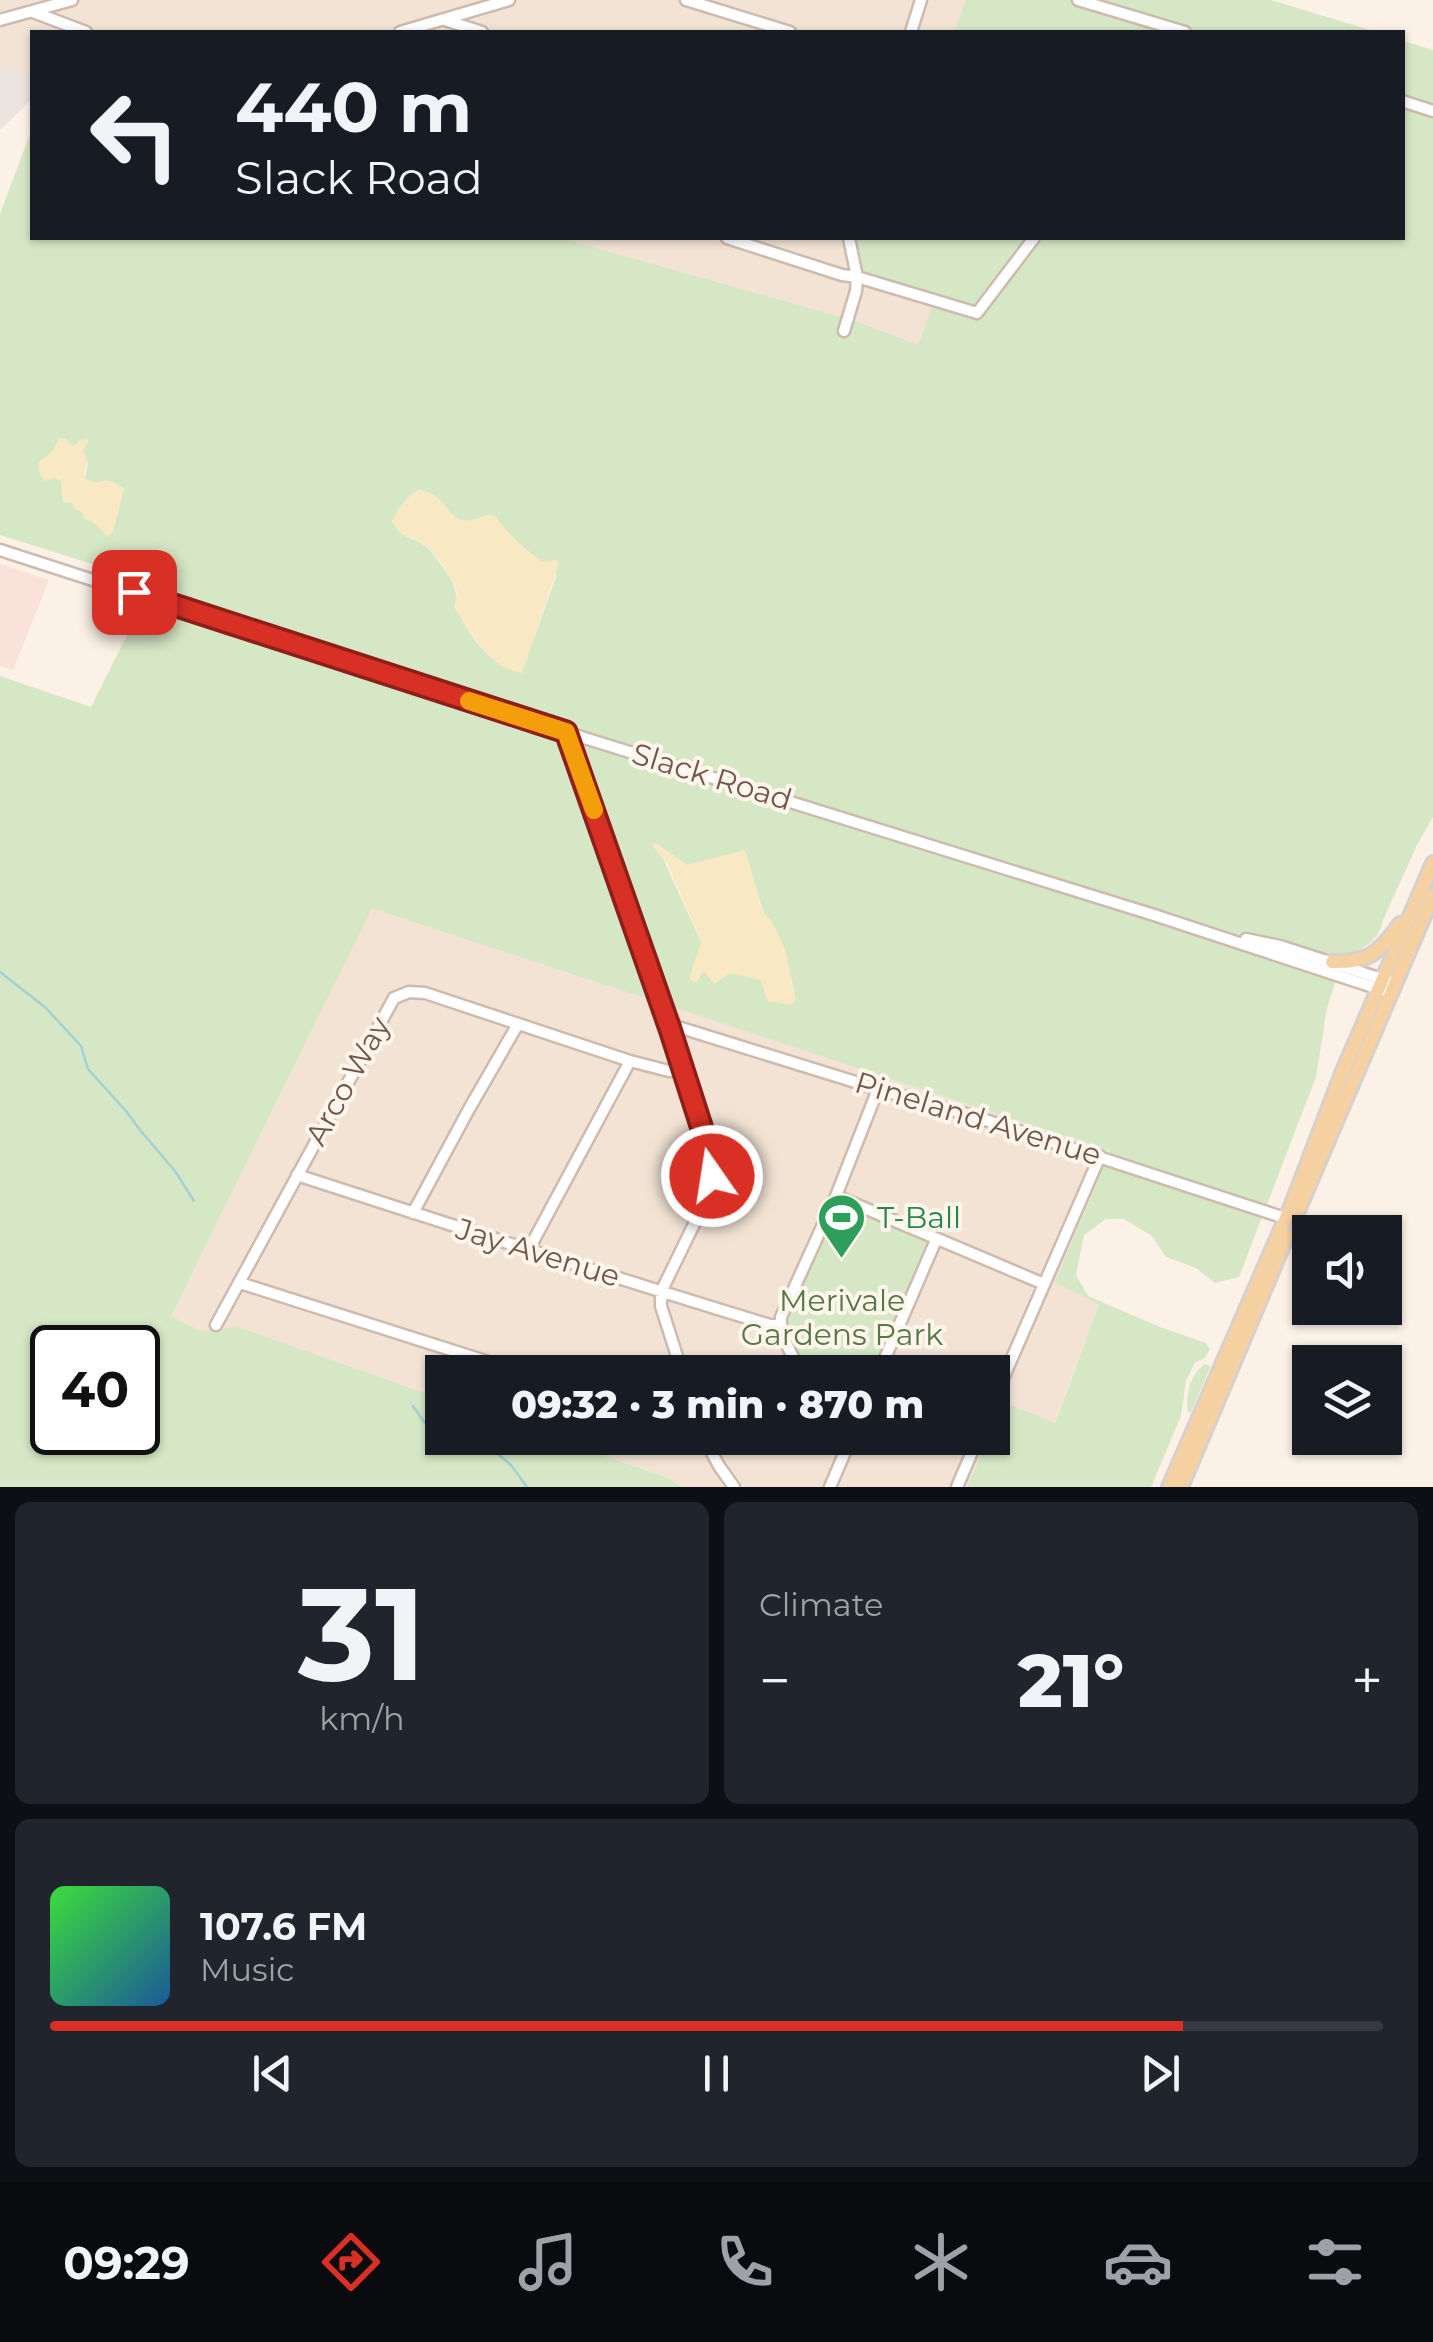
<!DOCTYPE html>
<html lang="en">
<head>
<meta charset="utf-8">
<style>
	body { margin:0; font-family:Montserrat,sans-serif; background:#20242c; color:#f1f3f6; height:100vh; display:flex; flex-direction:column; font-size:38px; white-space:nowrap }
	* { box-sizing:border-box; margin:0 }
	p { font-size:32px; color:#9ea1a6 }
	.icon { flex:none; width:55px; height:55px; fill:none; stroke:currentColor; stroke-width:2; stroke-linecap:round; stroke-linejoin:round }
	.map { position:relative; height:1487px; overflow:hidden }
	.panel { display:flex; flex-direction:column; gap:15px; padding:15px; background:#0d0f14; flex:1 }
	.panel>* { flex:none }
	.top-card { position:absolute; left:30px; top:30px; width:1375px; height:210px; border-radius:0px; box-shadow:0 2px 8px #0004; background:#171b24; color:#f1f3f6; overflow:hidden }
	.buttons { position:absolute; left:1292px; top:1215px; display:grid; gap:20px }
	.buttons a { display:grid; place-items:center; width:110px; height:110px; border-radius:0px; background:#171b24; box-shadow:0 2px 8px #0004; font-size:50px }
	.speed { position:absolute; left:30px; top:1325px; display:flex; gap:20px; font-size:50px; font-weight:700; text-align:center }
	.speed>* { display:grid; place-content:center; width:130px; height:130px; border-radius:50%; background:#171b24; box-shadow:0 2px 8px #0004; line-height:1 }
	.speed .limit { border:5px solid #111; border-radius:15px; background:#fff; color:#111 }
	.pin { position:absolute; display:grid; place-items:center; width:85px; height:85px; color:#fff; margin:-42px; border-radius:20px; box-shadow:0 5px 15px #0006 }
	.me { position:absolute; width:110px; margin:-55px; rotate:347deg; stroke-linejoin:round; filter:drop-shadow(0 0 8px #0008) }
	.turn { display:flex; align-items:center; gap:35px; height:210px; padding:0 40px; font-size:45px }
	.turn .icon { width:130px; height:130px; stroke-width:2.5 }
	.turn b { display:block; font-size:70px; line-height:85px }
	.big { font-size:75px; font-weight:800; line-height:1.1 }
	.panel .card { flex:1; display:flex; flex-direction:column; justify-content:center; gap:15px; min-width:0; padding:0 35px; border-radius:15px; background:#20242c }
	.panel .dial { align-items:center; gap:0 }
	.dial b { font-size:130px; line-height:1 }
	.song { display:flex; align-items:center; gap:30px }
	.cover { width:120px; height:120px; border-radius:15px; background:linear-gradient(135deg,hsl(120 70% 55%),hsl(210 70% 35%)) }
	.played { height:10px; border-radius:5px; background:linear-gradient(90deg,#d93025 85%,#363941 85%) }
	.keys { display:flex; justify-content:space-around; direction:ltr }
	.heat { display:flex; justify-content:space-between; align-items:center; font-size:55px; direction:ltr }
	.panel .tiles { flex:1; display:grid; gap:15px; grid-template-columns:1fr 1fr }
	.card:last-child { grid-column:span 2 }
	.trip { position:absolute; left:425px; top:1355px; width:585px; height:100px; border-radius:0px; background:#171b24; box-shadow:0 2px 8px #0004; font-weight:800; line-height:100px; text-align:center }
	.tabs { display:flex; height:160px; justify-content:space-around; align-items:center; background:#090b0e; color:#9ea1a6 }
	.tabs .icon { width:70px; height:70px }
	.tabs .active { color:#d93025 }
	.tabs b { font-size:45px; color:#f1f3f6 }
	.map>svg:first-child { display:block }
	.residential { fill:#f2e3d5 }
	.commercial { fill:#fae2da }
	.industrial { fill:#ebe4df }
	.green { fill:#d5e7c5; fill-rule:evenodd }
	.sand { fill:#f8e8c3 }
	.lines { fill:none; stroke-linecap:round; stroke-linejoin:round }
	.stream { stroke:#a2d0d4; stroke-width:2.5 }
	.minor-casing { stroke:#cebbb0; stroke-width:15 }
	.major-casing { stroke:#d8d0cd; stroke-width:18 }
	.minor { stroke:#fff; stroke-width:10 }
	.major { stroke:#f5d1a2; stroke-width:12 }
	.route-casing { stroke:#8d1f18; stroke-width:25 }
	.route { stroke:#d93025; stroke-width:18 }
	.slow { stroke:#f59e0b; stroke-width:18 }
	.labels { text-anchor:middle; stroke-width:8; stroke-linejoin:round; paint-order:stroke }
	.street-label { font-size:30px; fill:#72574c; stroke:#fef5ec }
	.leisure-label { font-size:30px; fill:#27864d; stroke:#fef5ec; text-anchor:start }
	.park-label { font-size:30px; fill:#577845; stroke:#fef5ec }
</style>
</head>
<body>
<div class="map">
<svg width="1433" height="1487" viewBox="0 0 1433 1487">
	<rect width="100%" height="100%" fill="#fbf1e6"/>
	<path class="residential" d="M0,0H968L957,32H32V76L0,66Z
		M543,238H1042L915,355Z
		M372,907L1110,1151L1056,1282L1099,1305L1054,1424L1004,1403L993,1427L992,1372H442V1399L239,1328L201,1331L171,1316Z
		M552,1438H988L967,1487H682L668,1478Z"/>
	<path class="commercial" d="M0,564L49,580L13,670L0,666Z"/>
	<path class="industrial" d="M0,66L32,76V99L0,130Z"/>
	<path class="green" d="M966,0H1271L1376,32H954Z
		M1403,41L1433,50V817L1417,845L1383,920C1379,941 1364,949 1344,955L1327,1008L1316,1077L1239,1277L1215,1283L1196,1268L1166,1257L1152,1236L1124,1219H1106L1084,1235L1076,1275L1088,1296L1160,1327L1206,1343L1210,1349L1204,1359L1195,1362L1186,1381L1181,1416L1151,1487H967L988,1438H992L993,1427L1003,1402L1055,1423L1099,1305L1055,1282L1110,1151L372,908L171,1316L201,1331L238,1327L442,1399V1438H552L668,1478L682,1487H0V676L91,707L153,583L0,535V214L32,129V238H560L855,321L918,345L933,304L863,276L854,238H1402ZM88,440L83,451L88,464L85,479L96,483C108,478 114,482 124,489L113,531L101,529L71,502L63,503L61,481L39,463C57,446 67,450 88,440ZM419,490C457,497 442,536 489,515L496,517C508,535 525,549 542,562L556,560V577L522,672C496,669 470,640 461,616C455,600 458,586 447,573C440,564 431,549 421,543C407,536 400,536 392,521ZM656,843L687,865L745,851L764,914L773,923L760,980L730,972L714,983L704,971L701,942ZM52,1348H138V1432H52Z
		M838,1203H843L922,1236L927,1244L926,1253L874,1372H805C796,1354 786,1338 785,1317Z
		M1205,1364L1210,1366L1209,1370L1191,1412L1188,1413C1185,1396 1190,1374 1205,1364Z"/>
	<path class="sand" d="M59,438L66,439L73,447L80,440L89,439L83,451C91,462 84,467 85,479L96,483C108,478 114,482 124,489L113,532L107,537L94,522L84,519L82,511L74,509L71,502L63,503L61,481L55,478L46,481C39,476 38,471 39,463L53,450Z
		M419,490C457,496 442,536 489,514L496,517C508,535 525,549 542,562L557,560L559,563L522,673C490,670 469,631 454,607C455,603 457,595 457,591C456,581 432,549 423,544C408,534 402,540 392,521C398,508 406,496 419,490Z
		M656,843L687,865L745,850L764,914L773,923L785,949L796,998L792,1005L768,1001L760,980L730,973L714,984L704,971L696,983L689,979L701,941L668,865L652,845Z"/>
	<g class="lines">
		<path class="stream" d="M0,972L46,1008L81,1046L88,1069L126,1111L140,1130L175,1171L194,1201
			M413,1406L424,1422L442,1435
			M450,1438L493,1450L511,1465L527,1487"/>
		<defs>
			<path id="minor" d="M686,0L790,32
				M1078,0L1185,32
				M33,12L86,32
				M0,20L72,0
				M445,20L482,32
				M400,32L509,0
				M911,32L921,0
				M1402,101L1433,111
				M727,238L842,275L857,277L977,313L1034,238
				M844,331L856,291L857,277L849,238
				M0,550L504,713L1154,915L1385,991
				M567,732L670,1029L712,1160V1176L698,1216L661,1292V1306L682,1372
				M1246,939L1280,946L1388,981
				M670,1029L678,1027L878,1089L973,1116L1285,1218
				M297,1175C454,1226 612,1277 770,1325H780
				M836,1196L1044,1284
				M413,1213L469,1109L518,1024
				M529,1249L630,1061
				M240,1283L520,1372
				M216,1325L394,998L409,992L425,993L630,1061L669,1071H683
				M801,1372C793,1356 779,1336 781,1317L836,1196L878,1089
				M879,1372L936,1240
				M992,1404L1100,1156
				M704,1438L719,1466L734,1487
				M830,1487L851,1438
				M957,1487L978,1438"/>
			<path id="major" d="M1332,962C1368,963 1379,953 1400,924
				M1297,1213L1433,895
				M1169,1487L1292,1204L1343,1071L1433,863
				M1181,1487L1287,1236"/>
		</defs>
		<use href="#minor" class="minor-casing"/>
		<use href="#major" class="major-casing"/>
		<use href="#minor" class="minor"/>
		<use href="#major" class="major"/>
	</g>
	<g class="lines">
		<defs>
			<path id="route" d="M134,592L566,732L670,1029L712,1160V1176"/>
		</defs>
		<use href="#route" class="route-casing"/>
		<use href="#route" class="route"/>
		<path class="slow" d="M469,701L566,732L594,810"/>
	</g>
	<defs>
		<symbol id="stadium-pin" viewBox="-11 -11 22 30"><path d="M0 17L-7.5 6A9.5 9.5 0 1 1 7.5 6Z" fill="#2e9e5b" stroke="#fef5ec"/><path d="M0-5a6.5 5 0 1 0 0 10a6.5 5 0 1 0 0-10ZM-3.5-1.8h7v3.6h-7Z" fill="#fff"/></symbol>
	</defs>
	<g fill-rule="evenodd">
		<use href="#stadium-pin" x="814" y="1190" width="55" height="75"/>
	</g>
	<g class="labels">
		<g class="street-label">
			<text transform="translate(712 777) rotate(17)" y="10">Slack Road</text>
			<text transform="translate(348 1081) rotate(-61)" y="10">Arco Way</text>
			<text transform="translate(978 1119) rotate(17)" y="10">Pineland Avenue</text>
			<text transform="translate(538 1253) rotate(17)" y="10">Jay Avenue</text>
		</g>
		<g class="leisure-label">
			<text x="877" y="1228">T-Ball</text>
		</g>
		<g class="park-label">
			<text x="842" y="1311">Merivale<tspan x="842" dy="34">Gardens Park</tspan></text>
		</g>
	</g>
</svg>
<div class="buttons">
<a><svg class="icon" aria-label="sound" viewBox="0 0 24 24"><path d="M4 9h4l5-4v14l-5-4H4zM17 9q2 3 0 6"/></svg></a>
<a><svg class="icon" aria-label="layers" viewBox="0 0 24 24"><path d="M12 4l9 5-9 5-9-5zM3 14l9 5 9-5"/></svg></a>
</div>
<div class="speed"><div class="limit">40</div></div>
<div class="pin" style="left:134px;top:592px;background:#d93025"><svg class="icon" aria-label="arrive" viewBox="0 0 24 24"><path d="M6 21V4h12l-3 4 3 4H6"/></svg></div>
<svg class="me" style="left:712px;top:1176px" viewBox="-20 -20 40 40"><circle r="17" fill="#d93025" stroke="#fff" stroke-width="3"/><path d="M0-11L8 9 0 5-8 9z" fill="#fff"/></svg>
<div class="trip">09:32 · 3 min · 870 m</div>
<div class="top-card">
<div class="turn"><svg class="icon" aria-label="left" viewBox="0 0 24 24"><path d="M17 20v-9H6M10 6l-5 5 5 5"/></svg><div><b>440 m</b>Slack Road</div></div>
</div>
</div>
<section class="panel">
<div class="tiles">
<div class="card dial"><b>31</b><p>km/h</p></div>
<div class="card"><p>Climate</p>
<div class="heat"><a>−</a><b class="big">21°</b><a>+</a></div>
</div>
<div class="card">
<div class="song"><i class="cover"></i><div><b>107.6 FM</b><p>Music</p></div></div>
<div class="played"></div>
<div class="keys"><svg class="icon" aria-label="previous" viewBox="0 0 24 24"><path d="M18 5L8 12l10 7zM5 5v14"/></svg><svg class="icon" aria-label="pause" viewBox="0 0 24 24"><path d="M8 5v14M16 5v14"/></svg><svg class="icon" aria-label="next" viewBox="0 0 24 24"><path d="M6 5l10 7-10 7zM19 5v14"/></svg></div>
</div>
</div>
</section>
<nav class="tabs">
<b>09:29</b>
<svg class="icon active" aria-label="directions" viewBox="0 0 24 24"><path d="M12 3l9 9-9 9-9-9zM9 14v-3h6M13 9l2 2-2 2"/></svg>
<svg class="icon" aria-label="music" viewBox="0 0 24 24"><path d="M9 18V5l10-2v13"/><circle cx="6" cy="18" r="3"/><circle cx="16" cy="16" r="3"/></svg>
<svg class="icon" aria-label="phone" viewBox="0 0 24 24"><path d="M5 4h4l2 5-3 2q2 4 5 5l2-3 5 2v4C11 20 4 13 5 4z"/></svg>
<svg class="icon" aria-label="climate" viewBox="0 0 24 24"><path d="M12 3v18M4 7l16 10M4 17L20 7"/></svg>
<svg class="icon" aria-label="car" viewBox="0 0 24 24"><path d="M5 17H2v-5l4-1 3-4h7l3 4 3 1v5h-3M9 17h6M6 11h13"/><circle cx="7" cy="17" r="2"/><circle cx="17" cy="17" r="2"/></svg>
<svg class="icon" aria-label="filters" viewBox="0 0 24 24"><path d="M4 7h16M4 17h16"/><circle cx="9" cy="7" r="2"/><circle cx="15" cy="17" r="2"/></svg>
</nav>
</body>
</html>
